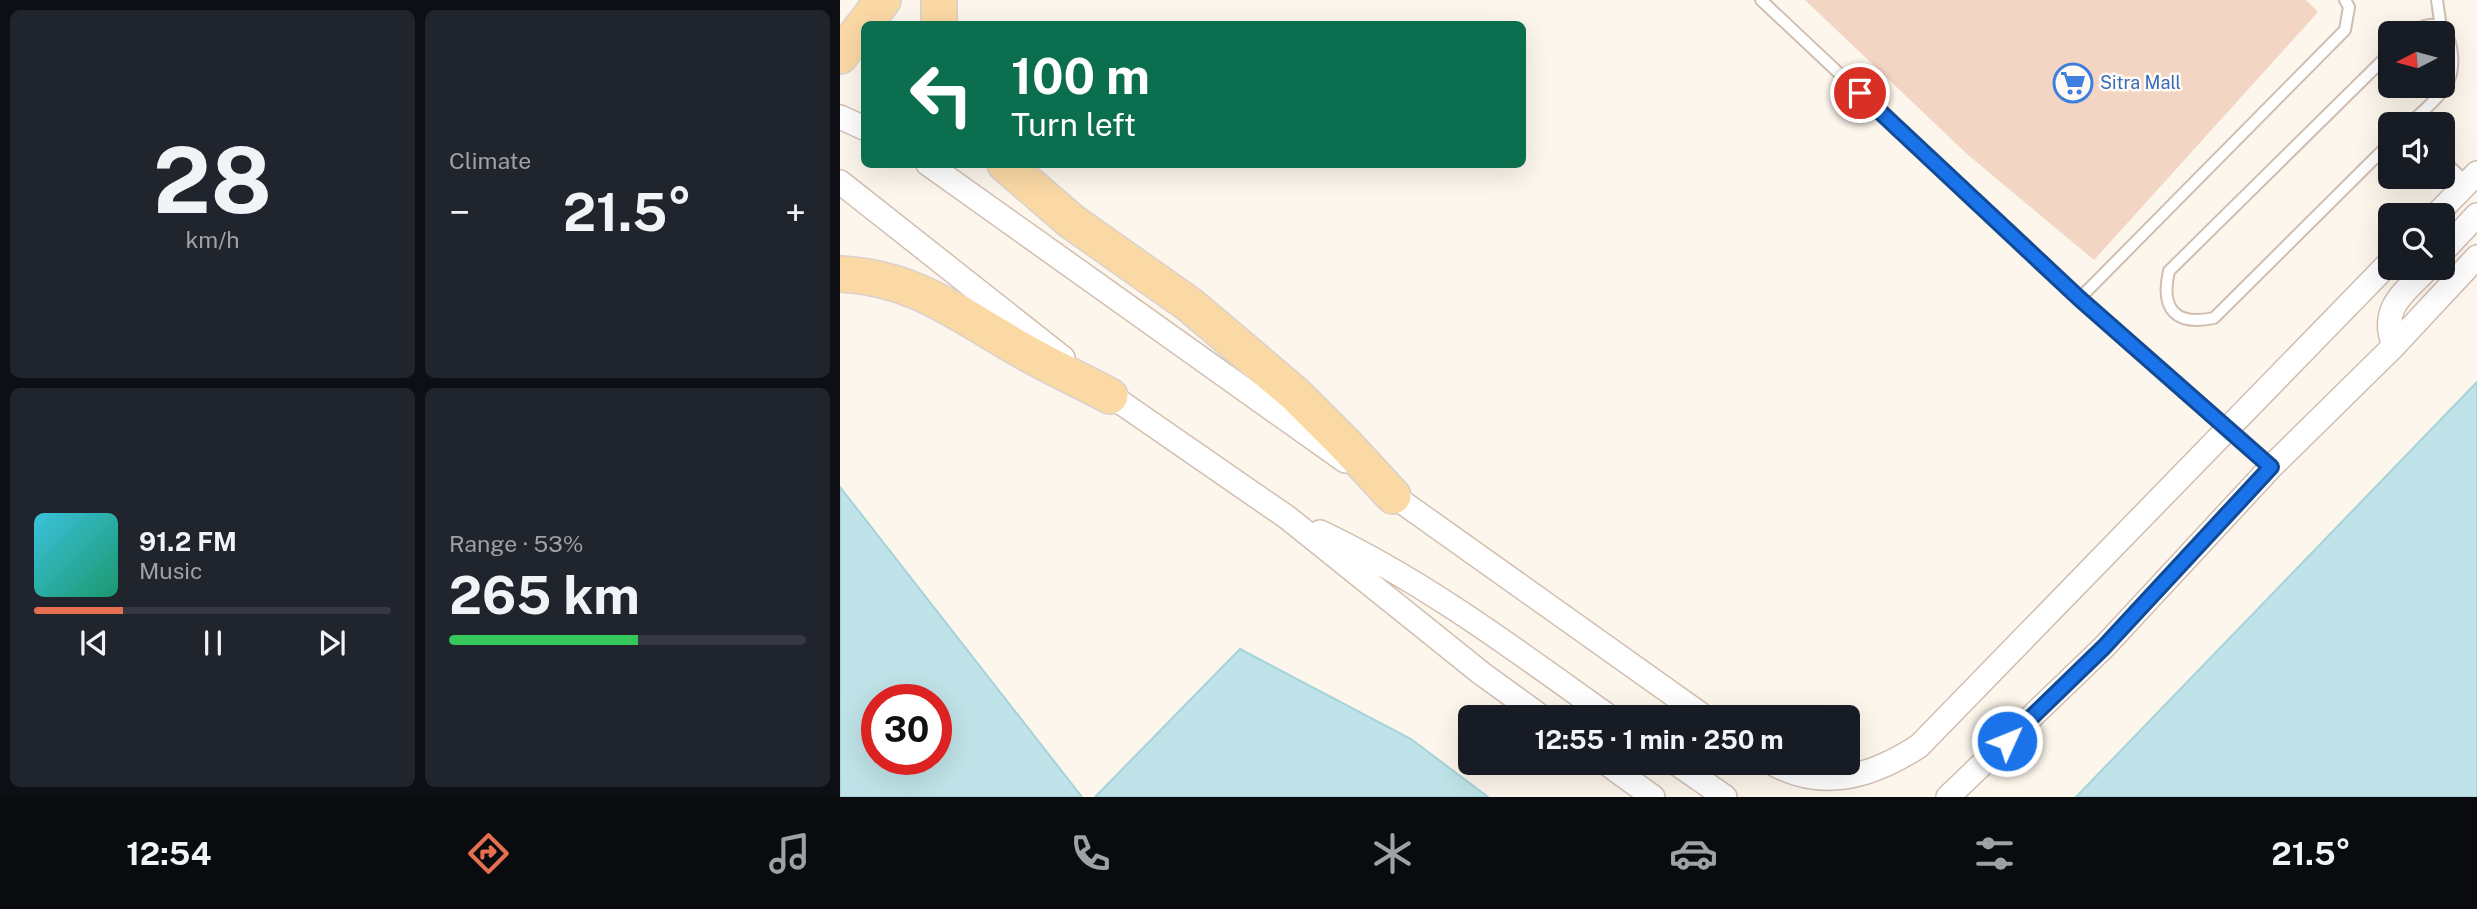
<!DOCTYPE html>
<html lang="en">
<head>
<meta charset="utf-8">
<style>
	body { margin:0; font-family:"Public Sans",sans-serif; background:#20242c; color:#f1f3f6; height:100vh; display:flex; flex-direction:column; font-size:26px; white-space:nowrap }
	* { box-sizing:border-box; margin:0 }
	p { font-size:23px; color:#9ea1a6 }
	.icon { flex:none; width:38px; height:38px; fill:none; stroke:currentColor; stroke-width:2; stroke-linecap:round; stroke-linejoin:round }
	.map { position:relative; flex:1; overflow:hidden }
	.details { display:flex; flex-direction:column; gap:10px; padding:10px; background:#0d0f14; width:840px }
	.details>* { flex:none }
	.guide { position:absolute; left:21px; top:21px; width:665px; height:147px; border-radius:10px; box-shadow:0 7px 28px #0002; background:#0b6e4f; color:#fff; overflow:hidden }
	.needle { width:46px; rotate:264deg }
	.fabs { position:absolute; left:1538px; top:21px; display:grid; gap:14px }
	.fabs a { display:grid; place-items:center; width:77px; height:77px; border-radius:10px; background:#171b24; box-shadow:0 7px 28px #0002; font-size:35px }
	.speed { position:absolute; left:21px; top:684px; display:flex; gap:14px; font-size:35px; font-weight:700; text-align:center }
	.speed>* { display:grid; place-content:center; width:91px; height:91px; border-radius:50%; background:#171b24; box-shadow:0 7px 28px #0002; line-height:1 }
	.speed .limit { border:10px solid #d22; background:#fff; color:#111 }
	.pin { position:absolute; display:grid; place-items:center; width:60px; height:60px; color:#fff; margin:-30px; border:4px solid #fff; border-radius:50%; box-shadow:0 2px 7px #0007 }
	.me { position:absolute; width:77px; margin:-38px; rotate:46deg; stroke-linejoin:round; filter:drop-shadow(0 0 5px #0008) }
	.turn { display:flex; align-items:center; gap:24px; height:147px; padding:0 35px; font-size:32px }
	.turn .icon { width:91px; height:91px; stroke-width:2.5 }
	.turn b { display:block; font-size:49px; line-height:60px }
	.big { font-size:52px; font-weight:700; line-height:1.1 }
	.details .card { flex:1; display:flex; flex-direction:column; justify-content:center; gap:10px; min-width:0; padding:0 24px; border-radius:10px; background:#20242c }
	.details .dial { align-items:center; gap:0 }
	.dial b { font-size:91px; line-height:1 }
	.song { display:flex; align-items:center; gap:21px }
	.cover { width:84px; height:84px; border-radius:10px; background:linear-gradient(135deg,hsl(190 70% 55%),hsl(160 70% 35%)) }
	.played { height:7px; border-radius:4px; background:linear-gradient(90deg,#e76f51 25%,#363941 25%) }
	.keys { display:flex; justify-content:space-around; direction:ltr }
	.heat { display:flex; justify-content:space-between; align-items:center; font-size:38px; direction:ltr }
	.charge { height:10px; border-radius:5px; background:linear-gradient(90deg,#34c759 53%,#363941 0) }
	.details .tiles { flex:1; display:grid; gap:10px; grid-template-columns:repeat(2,1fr) }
	.trip { position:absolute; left:618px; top:705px; width:402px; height:70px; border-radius:10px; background:#171b24; box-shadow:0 7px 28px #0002; font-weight:700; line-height:70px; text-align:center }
	.dock { display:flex; height:112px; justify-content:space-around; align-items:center; background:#090b0e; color:#9ea1a6 }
	.dock .icon { width:49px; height:49px }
	.dock .on { color:#e76f51 }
	.dock b { font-size:32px; color:#f1f3f6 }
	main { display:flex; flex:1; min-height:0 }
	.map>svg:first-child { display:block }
	.water { fill:#bfe3e8; stroke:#a5d3da; stroke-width:2; fill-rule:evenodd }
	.building { fill:#f3d5c3 }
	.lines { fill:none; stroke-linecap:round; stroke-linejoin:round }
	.lane-casing { stroke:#d1beb0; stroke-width:14 }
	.street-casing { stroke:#d1beb0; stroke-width:26 }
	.primary-casing { stroke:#dad1cd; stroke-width:38 }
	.lane { stroke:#fff; stroke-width:10 }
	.street { stroke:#fff; stroke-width:23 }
	.primary { stroke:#fbd9a5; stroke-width:35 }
	.route-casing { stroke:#114b97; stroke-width:18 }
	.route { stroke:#1a73e8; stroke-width:12 }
	.labels { text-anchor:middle; stroke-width:5; stroke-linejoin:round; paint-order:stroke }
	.shop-label { font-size:18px; fill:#366cbe; stroke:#fffaf3; text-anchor:start }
</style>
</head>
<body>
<main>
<section class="details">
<div class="tiles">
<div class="card dial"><b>28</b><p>km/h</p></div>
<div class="card"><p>Climate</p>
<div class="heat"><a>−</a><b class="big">21.5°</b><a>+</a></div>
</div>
<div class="card">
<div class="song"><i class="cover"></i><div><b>91.2 FM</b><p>Music</p></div></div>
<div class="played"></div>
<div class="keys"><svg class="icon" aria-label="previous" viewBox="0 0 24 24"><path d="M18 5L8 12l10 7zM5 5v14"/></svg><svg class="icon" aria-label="pause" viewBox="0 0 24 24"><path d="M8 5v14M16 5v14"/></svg><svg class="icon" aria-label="next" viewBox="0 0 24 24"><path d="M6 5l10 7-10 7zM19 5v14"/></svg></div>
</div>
<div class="card"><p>Range · 53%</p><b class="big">265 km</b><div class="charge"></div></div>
</div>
</section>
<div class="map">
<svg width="1637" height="797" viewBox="0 0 1637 797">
	<rect width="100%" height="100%" fill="#fdf6ec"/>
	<path class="water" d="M1637,382V797H1236Z
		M0,487L242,797H0ZM37,700H96V760H37Z
		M400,649L571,739L648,797H255Z"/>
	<path class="building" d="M965,0H1466L1478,12L1254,260L1127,154Z"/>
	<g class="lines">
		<defs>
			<path id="lane" d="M921,0L1239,299L1431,467
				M1597,0L1601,28
				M1550,53L1329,271C1320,310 1336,326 1374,318L1550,143
				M1569,124C1584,110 1605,94 1611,74C1615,56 1611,19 1585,26C1579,28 1575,29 1571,33
				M1603,160L1627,183
				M1239,299L1505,30L1509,7L1505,0"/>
			<path id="street" d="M0,117L24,128
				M88,164L505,461
				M0,182L223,358
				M1596,215L1637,173
				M1603,251L1637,215
				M1554,346C1539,308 1564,293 1588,268
				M260,388L448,518L641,673L703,718
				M541,487L866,718
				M480,532C584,581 677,651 771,718
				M766,763L813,797
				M836,763L885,797
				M932,763C983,792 1033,776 1079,746L1550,262
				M1108,797L1264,647L1431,467L1554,346L1637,257"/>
			<path id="primary" d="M99,24V0
				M0,56L43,0
				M165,164L231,221L350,305L455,394L505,444L553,496
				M0,274C78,278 120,316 185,352C213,368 242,381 270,396"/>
		</defs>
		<use href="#lane" class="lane-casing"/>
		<use href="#street" class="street-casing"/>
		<use href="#primary" class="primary-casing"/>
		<use href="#lane" class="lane"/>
		<use href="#street" class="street"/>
		<use href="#primary" class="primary"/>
	</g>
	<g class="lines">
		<defs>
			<path id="route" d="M1020,93L1240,299L1431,467L1264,647L1167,741"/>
		</defs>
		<use href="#route" class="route-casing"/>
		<use href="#route" class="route"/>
	</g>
	<defs>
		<symbol id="supermarket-ring" viewBox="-11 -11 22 22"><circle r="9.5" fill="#fffaf3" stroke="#3f7fe0" stroke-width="1.5"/><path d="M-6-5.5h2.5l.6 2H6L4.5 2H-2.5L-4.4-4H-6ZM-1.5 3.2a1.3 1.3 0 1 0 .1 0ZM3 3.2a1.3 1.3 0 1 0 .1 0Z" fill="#3f7fe0"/></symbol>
	</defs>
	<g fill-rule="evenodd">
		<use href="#supermarket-ring" x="1211" y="61" width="44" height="44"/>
	</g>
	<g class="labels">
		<g class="shop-label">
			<text x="1260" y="89">Sitra Mall</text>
		</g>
	</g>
</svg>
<div class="fabs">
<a><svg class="needle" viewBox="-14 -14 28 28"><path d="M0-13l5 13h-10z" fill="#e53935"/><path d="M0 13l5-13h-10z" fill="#9ea1a6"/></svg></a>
<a><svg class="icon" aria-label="sound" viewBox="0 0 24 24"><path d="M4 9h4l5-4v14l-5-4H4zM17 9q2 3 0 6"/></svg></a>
<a><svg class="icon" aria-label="search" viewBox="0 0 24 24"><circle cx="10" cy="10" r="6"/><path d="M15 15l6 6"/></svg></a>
</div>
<div class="speed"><div class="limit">30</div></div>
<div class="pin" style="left:1020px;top:93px;background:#d93025"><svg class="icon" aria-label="arrive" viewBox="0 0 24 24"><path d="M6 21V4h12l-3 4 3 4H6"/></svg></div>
<svg class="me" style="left:1167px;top:741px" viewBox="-20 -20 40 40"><circle r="17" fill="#1a73e8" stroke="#fff" stroke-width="3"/><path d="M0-11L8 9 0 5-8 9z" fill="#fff"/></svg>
<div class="trip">12:55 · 1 min · 250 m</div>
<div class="guide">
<div class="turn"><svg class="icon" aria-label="left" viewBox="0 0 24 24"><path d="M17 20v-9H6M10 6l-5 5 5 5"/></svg><div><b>100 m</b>Turn left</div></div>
</div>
</div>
</main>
<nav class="dock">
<b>12:54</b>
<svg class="icon on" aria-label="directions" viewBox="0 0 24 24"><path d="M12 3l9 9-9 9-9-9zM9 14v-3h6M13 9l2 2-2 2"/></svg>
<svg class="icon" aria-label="music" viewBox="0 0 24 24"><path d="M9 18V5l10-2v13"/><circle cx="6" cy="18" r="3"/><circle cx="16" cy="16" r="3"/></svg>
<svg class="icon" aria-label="phone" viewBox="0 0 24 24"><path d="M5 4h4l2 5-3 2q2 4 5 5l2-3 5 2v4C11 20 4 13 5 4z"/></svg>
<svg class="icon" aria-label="climate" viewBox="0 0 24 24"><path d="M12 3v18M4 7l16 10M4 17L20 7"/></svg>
<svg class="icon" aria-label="car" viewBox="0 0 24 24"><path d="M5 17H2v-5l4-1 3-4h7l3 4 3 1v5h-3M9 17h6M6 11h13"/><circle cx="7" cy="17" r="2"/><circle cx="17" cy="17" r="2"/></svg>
<svg class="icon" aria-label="filters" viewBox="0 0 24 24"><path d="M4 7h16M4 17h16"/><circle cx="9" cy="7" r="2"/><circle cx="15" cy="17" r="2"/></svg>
<b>21.5°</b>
</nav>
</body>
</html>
